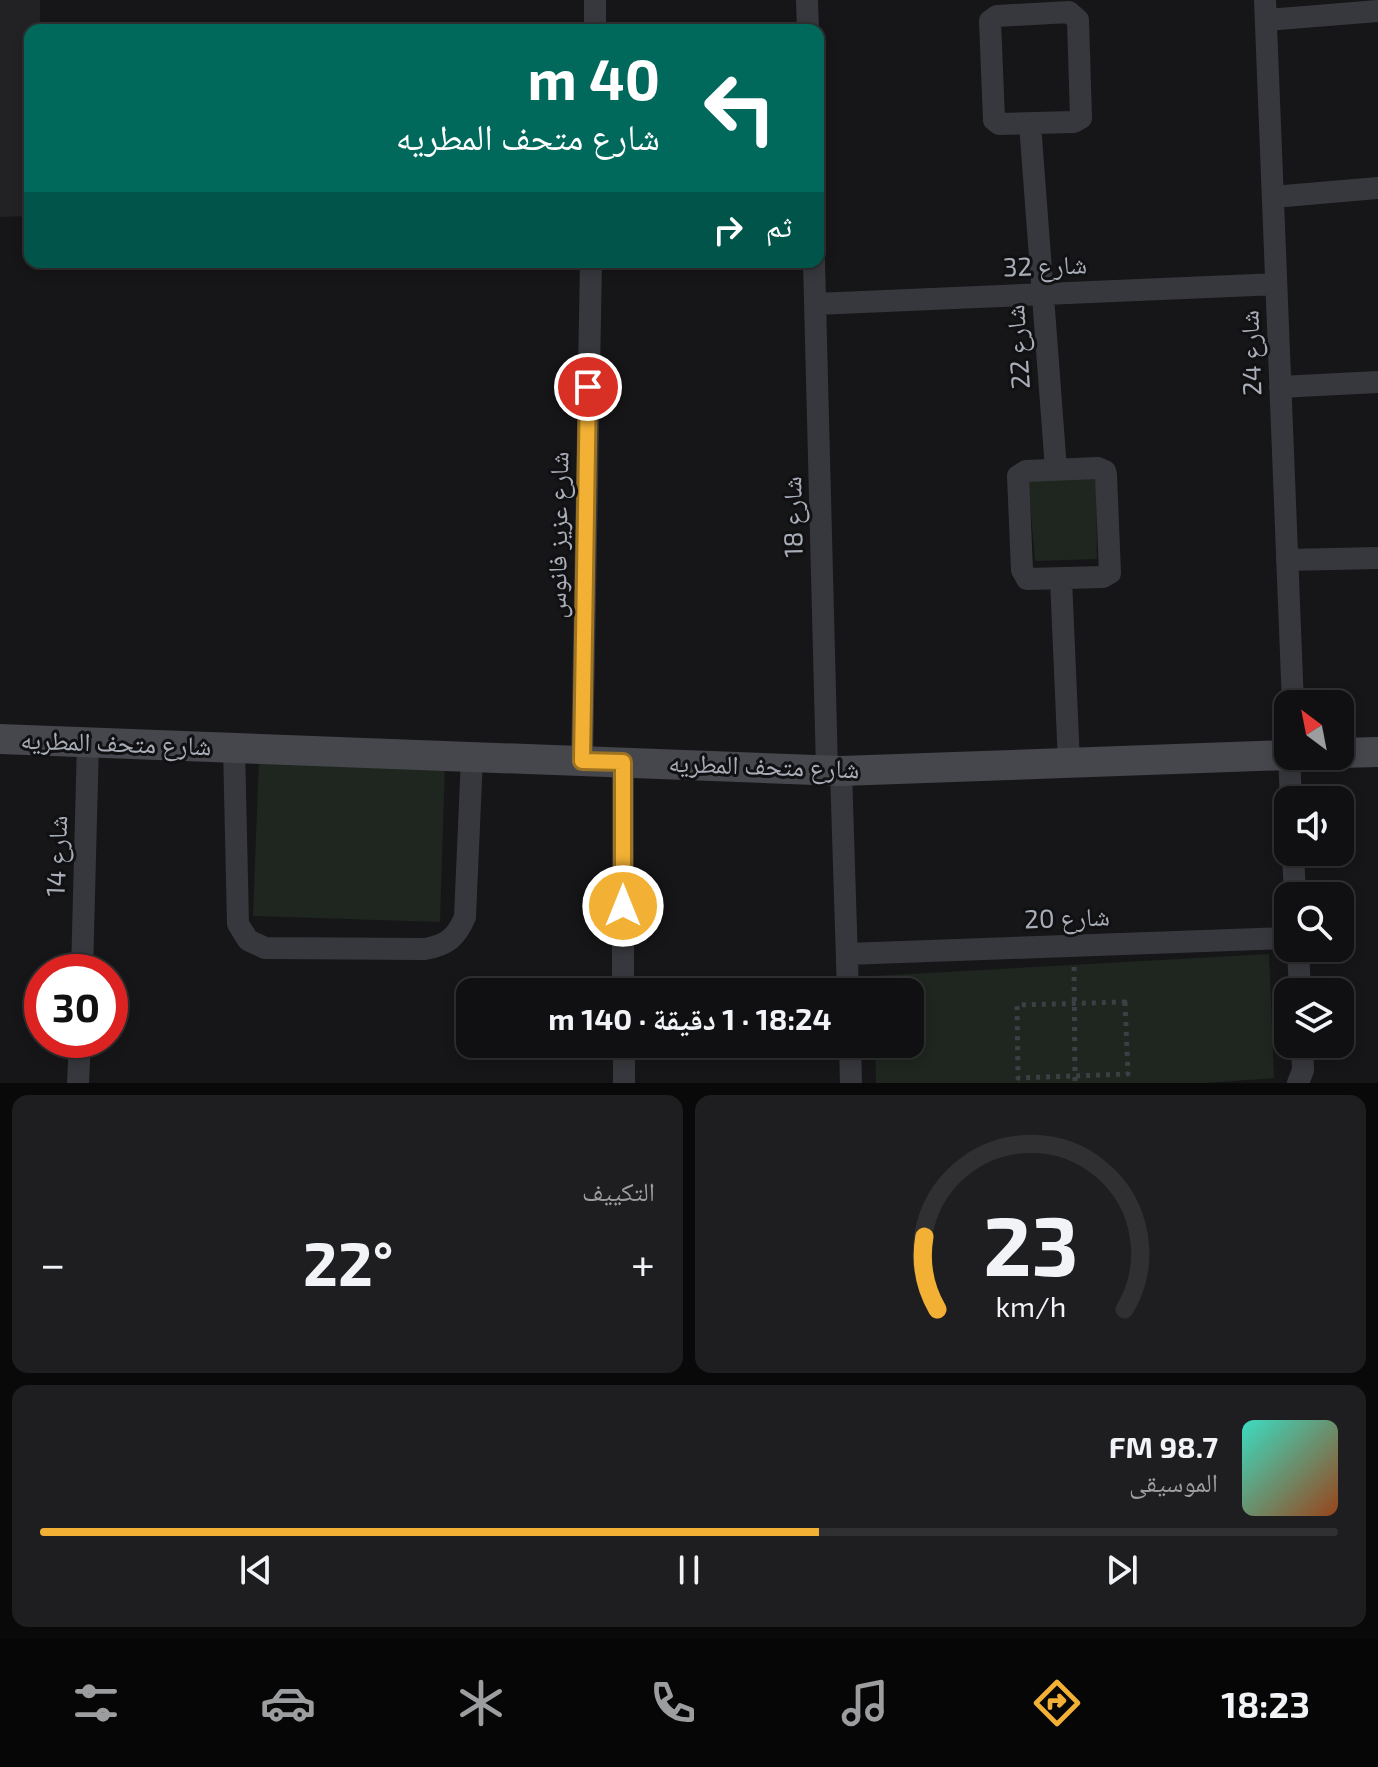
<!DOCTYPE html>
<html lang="ar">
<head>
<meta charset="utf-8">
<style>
	body { margin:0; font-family:"Exo 2","Noto Naskh Arabic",sans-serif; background:#1e1e20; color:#f1f3f6; direction:rtl; height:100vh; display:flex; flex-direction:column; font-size:30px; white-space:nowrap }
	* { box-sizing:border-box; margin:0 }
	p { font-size:26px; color:#9c9d9f }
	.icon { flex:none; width:44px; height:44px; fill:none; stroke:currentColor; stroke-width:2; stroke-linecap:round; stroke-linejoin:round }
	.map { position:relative; height:1083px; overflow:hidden; direction:ltr }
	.details { display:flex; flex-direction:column; gap:12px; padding:12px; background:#09090a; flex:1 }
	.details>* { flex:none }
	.hud { position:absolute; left:24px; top:24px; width:800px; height:244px; border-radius:16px; box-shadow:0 4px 12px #0003,0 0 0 2px #303032; direction:rtl; background:#00695c; color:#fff; overflow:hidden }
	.needle { width:52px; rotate:328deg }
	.buttons { position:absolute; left:1274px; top:690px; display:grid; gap:16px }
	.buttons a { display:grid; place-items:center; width:80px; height:80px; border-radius:16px; background:#101012; box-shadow:0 4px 12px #0003,0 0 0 2px #303032; font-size:40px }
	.speed { position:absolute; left:24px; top:954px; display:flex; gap:16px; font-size:40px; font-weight:700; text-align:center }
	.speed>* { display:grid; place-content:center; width:104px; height:104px; border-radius:50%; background:#101012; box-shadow:0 4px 12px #0003,0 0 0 2px #303032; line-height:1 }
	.speed .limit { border:12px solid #d22; background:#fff; color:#111 }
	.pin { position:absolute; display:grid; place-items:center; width:68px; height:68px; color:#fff; margin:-34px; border:4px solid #fff; border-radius:50%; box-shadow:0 2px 8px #0007 }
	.me { position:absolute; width:88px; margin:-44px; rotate:0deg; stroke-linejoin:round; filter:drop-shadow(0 0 6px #0008) }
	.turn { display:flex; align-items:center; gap:28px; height:168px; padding:0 32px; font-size:36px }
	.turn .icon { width:104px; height:104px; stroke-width:2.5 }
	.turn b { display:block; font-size:56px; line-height:68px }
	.then { display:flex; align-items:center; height:76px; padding:0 32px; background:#0003; gap:16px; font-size:30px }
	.big { font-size:60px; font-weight:700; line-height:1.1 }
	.details .tile { flex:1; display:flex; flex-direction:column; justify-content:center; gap:12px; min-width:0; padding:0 28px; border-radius:16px; background:#1e1e20 }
	.details .dial { align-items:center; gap:0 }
	.dial svg { height:208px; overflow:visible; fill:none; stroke:#303032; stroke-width:7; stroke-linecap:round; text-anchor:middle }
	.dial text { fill:#f1f3f6; stroke:none }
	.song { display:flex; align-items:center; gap:24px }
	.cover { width:96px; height:96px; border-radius:12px; background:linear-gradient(135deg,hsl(170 70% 55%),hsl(20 70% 35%)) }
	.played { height:8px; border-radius:4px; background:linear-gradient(90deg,#f2b134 60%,#303032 60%) }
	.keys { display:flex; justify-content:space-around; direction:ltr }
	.heat { display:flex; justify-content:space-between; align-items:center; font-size:44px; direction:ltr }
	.details .tiles { flex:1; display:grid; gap:12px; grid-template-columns:1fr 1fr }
	.tile:last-child { grid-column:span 2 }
	.trip { position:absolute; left:456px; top:978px; width:468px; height:80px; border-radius:16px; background:#101012; box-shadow:0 4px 12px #0003,0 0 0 2px #303032; font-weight:700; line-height:80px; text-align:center; direction:rtl }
	.tab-bar { display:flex; height:128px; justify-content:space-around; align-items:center; background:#060607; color:#9c9d9f }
	.tab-bar .icon { width:56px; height:56px }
	.tab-bar .active { color:#f2b134 }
	.tab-bar b { font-size:36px; color:#f1f3f6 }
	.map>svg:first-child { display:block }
	.built { fill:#222225 }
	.green { fill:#1e261f }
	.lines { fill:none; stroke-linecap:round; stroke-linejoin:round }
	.path { stroke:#3d3f44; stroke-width:5; stroke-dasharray:4 6; stroke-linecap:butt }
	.street { stroke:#37383d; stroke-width:22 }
	.secondary { stroke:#45474d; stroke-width:30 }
	.route-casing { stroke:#9d7322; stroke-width:20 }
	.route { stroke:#f2b134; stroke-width:14 }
	.labels { text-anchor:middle; stroke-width:6; stroke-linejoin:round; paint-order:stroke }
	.street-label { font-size:26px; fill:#a8adb8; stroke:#111113 }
</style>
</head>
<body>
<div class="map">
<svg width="1378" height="1083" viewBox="0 0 1378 1083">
	<rect width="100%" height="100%" fill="#161618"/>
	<path class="built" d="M0,0H40V30H30V216L0,217Z"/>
	<path class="green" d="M1096,474L1097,559L1035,561L1028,480Z
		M259,757L445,762L440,922L253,916Z
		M1269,954L1274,1078L1205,1083H876L875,1044H910V992H873V976Z"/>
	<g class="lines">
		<path class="path" d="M1074,967L1075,1083
			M1125,1002L1128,1074L1018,1078L1017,1005Z"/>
		<path class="street" d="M807,0L808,30
			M1265,0L1293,704
			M1069,12L1078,20L1081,118L1074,122L999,124L994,120L990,21L997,16Z
			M1266,20L1378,11
			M595,30V0
			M1030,124L1056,469
			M1273,197L1378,188
			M814,262L827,770
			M816,304L1276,284
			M1280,387L1378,382
			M1098,468L1105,471L1106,475L1110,573L1103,577L1027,579L1022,570L1018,476L1026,471Z
			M1287,560L1378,558
			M1061,579L1069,763
			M234,747L238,924L248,940L265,948L425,949C447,945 456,938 465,917L472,757
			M1289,756L1291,800
			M582,761L591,262
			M623,762V992
			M841,771L848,992
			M1293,852L1295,896
			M1298,948L1300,992
			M847,954L1288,938
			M82,972L88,742
			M624,1044V1083
			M850,1044L851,1083
			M78,1083L80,1040
			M1298,1083L1303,1070L1302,1044"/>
		<path class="secondary" d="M0,739L841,771L1288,755
			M1340,753L1378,752"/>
	</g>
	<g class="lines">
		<defs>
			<path id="route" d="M588,387L582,761L623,762V906"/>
		</defs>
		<use href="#route" class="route-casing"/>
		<use href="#route" class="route"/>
	</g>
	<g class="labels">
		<g class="street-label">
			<text transform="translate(1045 266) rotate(-2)" y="9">شارع 32</text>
			<text transform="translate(1018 347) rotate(-94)" y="9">شارع 22</text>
			<text transform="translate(1251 353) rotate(-92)" y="9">شارع 24</text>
			<text transform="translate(793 517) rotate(-91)" y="9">شارع 18</text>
			<text transform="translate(558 535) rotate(-89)" y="9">شارع عزيز فانوس</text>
			<text transform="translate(116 743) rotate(2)" y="9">شارع متحف المطريه</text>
			<text transform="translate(764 766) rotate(2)" y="9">شارع متحف المطريه</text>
			<text transform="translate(57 856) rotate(-88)" y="9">شارع 14</text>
			<text transform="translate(1067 918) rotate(-2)" y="9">شارع 20</text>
		</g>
	</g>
</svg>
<div class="buttons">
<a><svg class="needle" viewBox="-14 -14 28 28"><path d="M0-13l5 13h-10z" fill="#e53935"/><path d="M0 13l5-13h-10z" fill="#9c9d9f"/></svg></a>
<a><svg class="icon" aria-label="sound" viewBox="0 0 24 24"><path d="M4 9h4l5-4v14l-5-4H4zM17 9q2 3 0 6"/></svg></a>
<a><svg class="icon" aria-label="search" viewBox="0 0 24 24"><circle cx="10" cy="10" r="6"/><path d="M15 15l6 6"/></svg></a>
<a><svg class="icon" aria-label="layers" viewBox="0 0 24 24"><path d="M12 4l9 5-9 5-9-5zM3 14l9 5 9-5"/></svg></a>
</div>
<div class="speed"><div class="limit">30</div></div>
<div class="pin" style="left:588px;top:387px;background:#d93025"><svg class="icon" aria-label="arrive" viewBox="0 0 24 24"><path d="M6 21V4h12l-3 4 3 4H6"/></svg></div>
<svg class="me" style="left:623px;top:906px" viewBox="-20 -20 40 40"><circle r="17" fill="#f2b134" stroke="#fff" stroke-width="3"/><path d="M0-11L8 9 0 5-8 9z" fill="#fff"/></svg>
<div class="trip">18:24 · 1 دقيقة · 140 m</div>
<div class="hud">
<div class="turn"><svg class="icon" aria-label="left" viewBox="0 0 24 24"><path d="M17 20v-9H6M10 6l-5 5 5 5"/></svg><div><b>40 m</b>شارع متحف المطريه</div></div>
<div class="then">ثم<svg class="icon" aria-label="right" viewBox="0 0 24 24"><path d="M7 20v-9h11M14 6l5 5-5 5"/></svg></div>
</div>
</div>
<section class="details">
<div class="tiles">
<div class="tile dial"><svg viewBox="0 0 100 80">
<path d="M14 69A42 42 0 1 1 86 69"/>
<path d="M14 69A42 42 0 0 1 9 41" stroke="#f2b134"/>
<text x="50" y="56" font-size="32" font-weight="700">23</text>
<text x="50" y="72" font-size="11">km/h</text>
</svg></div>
<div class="tile"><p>التكييف</p>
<div class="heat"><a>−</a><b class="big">22°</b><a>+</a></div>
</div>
<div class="tile">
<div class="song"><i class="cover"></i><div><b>98.7 FM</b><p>الموسيقى</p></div></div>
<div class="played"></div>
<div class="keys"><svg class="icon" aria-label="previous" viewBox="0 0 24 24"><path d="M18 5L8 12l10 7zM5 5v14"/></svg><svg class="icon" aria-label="pause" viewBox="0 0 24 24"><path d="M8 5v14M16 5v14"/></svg><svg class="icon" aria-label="next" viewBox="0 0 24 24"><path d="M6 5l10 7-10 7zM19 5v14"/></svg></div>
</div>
</div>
</section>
<nav class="tab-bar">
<b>18:23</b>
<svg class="icon active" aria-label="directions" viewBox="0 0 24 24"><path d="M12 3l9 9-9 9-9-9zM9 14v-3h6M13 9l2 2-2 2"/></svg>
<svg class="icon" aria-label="music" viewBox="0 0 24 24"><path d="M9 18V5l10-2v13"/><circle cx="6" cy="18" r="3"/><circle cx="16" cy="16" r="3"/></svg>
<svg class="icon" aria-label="phone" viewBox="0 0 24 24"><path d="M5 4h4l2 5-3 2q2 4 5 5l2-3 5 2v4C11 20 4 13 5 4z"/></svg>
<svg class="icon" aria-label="climate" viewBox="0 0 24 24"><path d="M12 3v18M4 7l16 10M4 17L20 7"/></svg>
<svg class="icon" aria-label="car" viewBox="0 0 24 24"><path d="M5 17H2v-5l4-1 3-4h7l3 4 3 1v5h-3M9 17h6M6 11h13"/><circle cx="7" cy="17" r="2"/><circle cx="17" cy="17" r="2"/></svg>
<svg class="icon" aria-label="filters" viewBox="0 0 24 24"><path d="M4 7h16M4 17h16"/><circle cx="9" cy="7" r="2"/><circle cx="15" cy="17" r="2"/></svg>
</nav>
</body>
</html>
